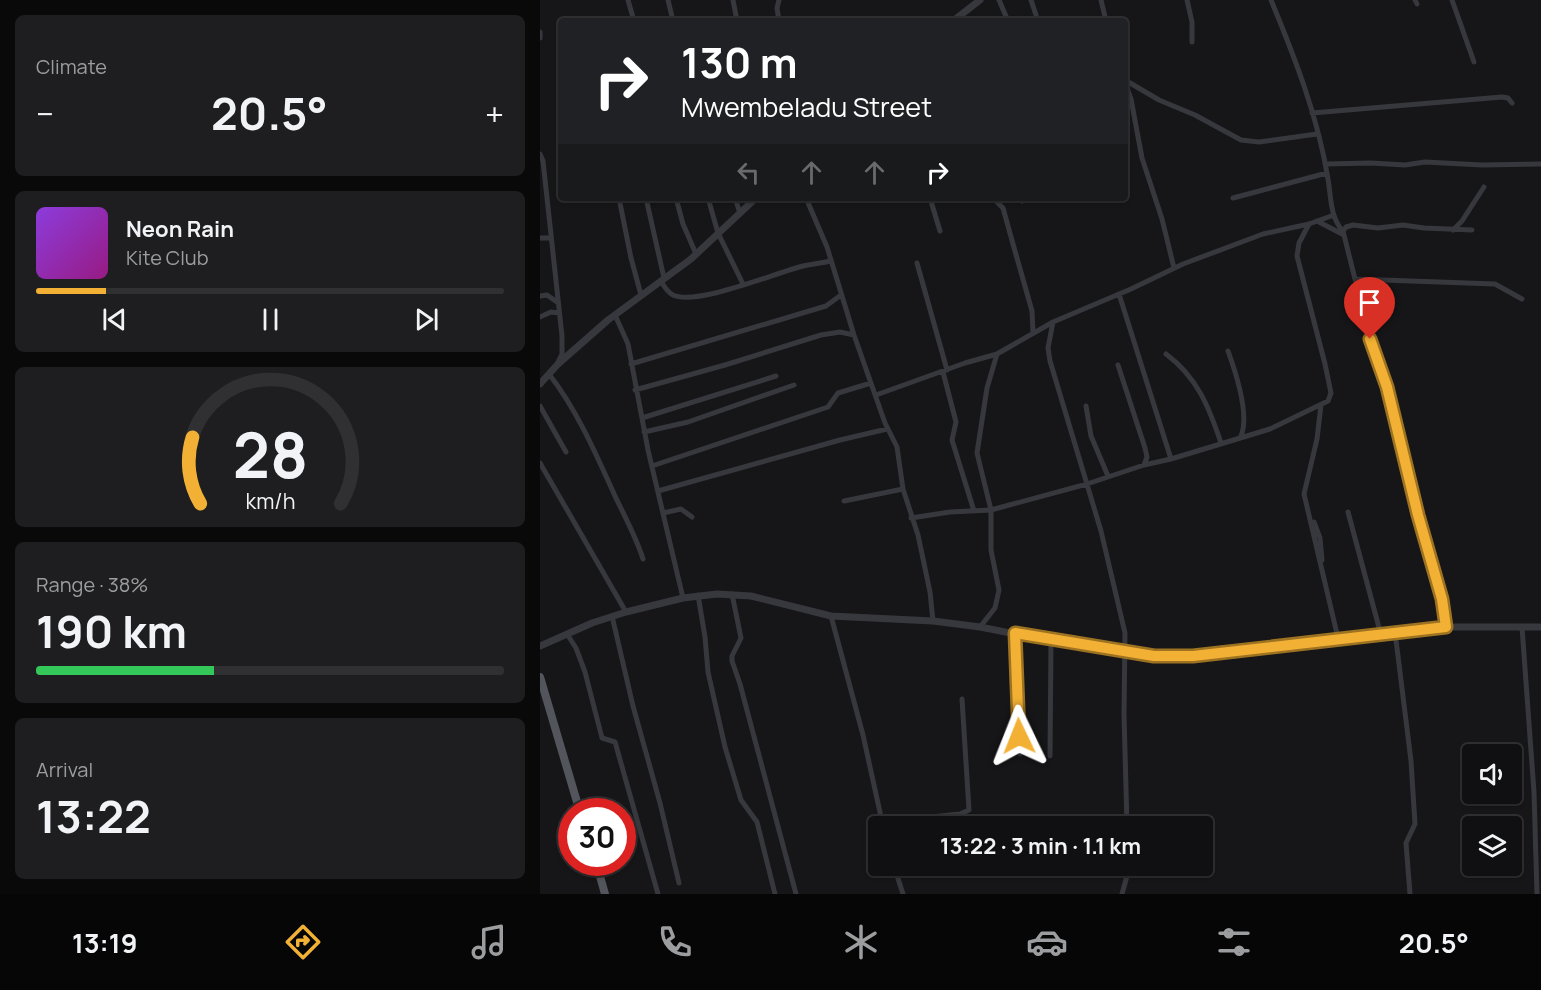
<!DOCTYPE html>
<html lang="en">
<head>
<meta charset="utf-8">
<style>
	body { margin:0; font-family:Manrope,sans-serif; background:#1e1e20; color:#f1f3f6; height:100vh; display:flex; flex-direction:column; font-size:22px; white-space:nowrap }
	* { box-sizing:border-box; margin:0 }
	p { font-size:20px; color:#9c9d9f }
	.icon { flex:none; width:33px; height:33px; fill:none; stroke:currentColor; stroke-width:2; stroke-linecap:round; stroke-linejoin:round }
	.map { position:relative; flex:1; overflow:hidden }
	.details { display:flex; flex-direction:column; gap:15px; padding:15px; background:#09090a; width:540px }
	.details>* { flex:none }
	.top-card { position:absolute; left:18px; top:18px; width:570px; height:183px; border-radius:6px; box-shadow:0 2px 4px #0004,0 0 0 2px #303032; background:#202124; color:#fff; overflow:hidden }
	.tools { position:absolute; left:922px; top:744px; display:grid; gap:12px }
	.tools a { display:grid; place-items:center; width:60px; height:60px; border-radius:6px; background:#101012; box-shadow:0 2px 4px #0004,0 0 0 2px #303032; font-size:30px }
	.speed { position:absolute; left:18px; top:798px; display:flex; gap:12px; font-size:30px; font-weight:700; text-align:center }
	.speed>* { display:grid; place-content:center; width:78px; height:78px; border-radius:50%; background:#101012; box-shadow:0 2px 4px #0004,0 0 0 2px #303032; line-height:1 }
	.speed .limit { border:9px solid #d22; background:#fff; color:#111 }
	.pin { position:absolute; display:grid; place-items:center; width:51px; height:51px; color:#fff; margin:-62px -26px; border-radius:50% 50% 50% 0; rotate:-45deg; box-shadow:0 0 6px #0007 }
	.pin .icon { rotate:45deg }
	.me { position:absolute; width:66px; margin:-33px; rotate:358deg; stroke-linejoin:round; filter:drop-shadow(0 0 4px #0008) }
	.turn { display:flex; align-items:center; gap:21px; height:126px; padding:0 24px; font-size:27px }
	.turn .icon { width:78px; height:78px; stroke-width:2.5 }
	.turn b { display:block; font-size:42px; line-height:51px }
	.lanes { display:flex; align-items:center; height:57px; padding:0 24px; background:#0003; justify-content:center; gap:30px; direction:ltr }
	.lanes .off { opacity:.35 }
	.big { font-size:45px; font-weight:700; line-height:1.1 }
	.details .widget { flex:1; display:flex; flex-direction:column; justify-content:center; gap:9px; min-width:0; padding:0 21px; border-radius:9px; background:#1e1e20 }
	.details .dial { align-items:center; gap:0 }
	.dial svg { height:156px; overflow:visible; fill:none; stroke:#303032; stroke-width:7; stroke-linecap:round; text-anchor:middle }
	.dial text { fill:#f1f3f6; stroke:none }
	.song { display:flex; align-items:center; gap:18px }
	.cover { width:72px; height:72px; border-radius:9px; background:linear-gradient(135deg,hsl(270 70% 55%),hsl(310 70% 35%)) }
	.played { height:6px; border-radius:3px; background:linear-gradient(90deg,#f2b134 15%,#303032 15%) }
	.keys { display:flex; justify-content:space-around; direction:ltr }
	.heat { display:flex; justify-content:space-between; align-items:center; font-size:33px; direction:ltr }
	.charge { height:9px; border-radius:4px; background:linear-gradient(90deg,#34c759 38%,#303032 0) }
	.trip { position:absolute; left:328px; top:816px; width:345px; height:60px; border-radius:6px; background:#101012; box-shadow:0 2px 4px #0004,0 0 0 2px #303032; font-weight:700; line-height:60px; text-align:center }
	.menu { display:flex; height:96px; justify-content:space-around; align-items:center; background:#060607; color:#9c9d9f }
	.menu .icon { width:42px; height:42px }
	.menu .selected { color:#f2b134 }
	.menu b { font-size:27px; color:#f1f3f6 }
	main { display:flex; flex:1; min-height:0 }
	.map>svg:first-child { display:block }
	.lines { fill:none; stroke-linecap:round; stroke-linejoin:round }
	.minor { stroke:#37383d; stroke-width:5 }
	.tertiary { stroke:#37383d; stroke-width:7 }
	.primary { stroke:#53555c; stroke-width:8 }
	.route-casing { stroke:#9d7322; stroke-width:15 }
	.route { stroke:#f2b134; stroke-width:10 }
</style>
</head>
<body>
<main>
<section class="details">
<div class="widget"><p>Climate</p>
<div class="heat"><a>−</a><b class="big">20.5°</b><a>+</a></div>
</div>
<div class="widget">
<div class="song"><i class="cover"></i><div><b>Neon Rain</b><p>Kite Club</p></div></div>
<div class="played"></div>
<div class="keys"><svg class="icon" aria-label="previous" viewBox="0 0 24 24"><path d="M18 5L8 12l10 7zM5 5v14"/></svg><svg class="icon" aria-label="pause" viewBox="0 0 24 24"><path d="M8 5v14M16 5v14"/></svg><svg class="icon" aria-label="next" viewBox="0 0 24 24"><path d="M6 5l10 7-10 7zM19 5v14"/></svg></div>
</div>
<div class="widget dial"><svg viewBox="0 0 100 80">
<path d="M14 69A42 42 0 1 1 86 69"/>
<path d="M14 69A42 42 0 0 1 10 35" stroke="#f2b134"/>
<text x="50" y="56" font-size="32" font-weight="700">28</text>
<text x="50" y="72" font-size="11">km/h</text>
</svg></div>
<div class="widget"><p>Range · 38%</p><b class="big">190 km</b><div class="charge"></div></div>
<div class="widget"><p>Arrival</p><b class="big">13:22</b></div>
</section>
<div class="map">
<svg width="1001" height="894" viewBox="0 0 1001 894">
	<rect width="100%" height="100%" fill="#161618"/>
	<g class="lines">
		<path class="minor" d="M88,0L94,21
			M128,0L133,21
			M193,0L197,21
			M459,0L468,21
			M491,0L498,21
			M561,0L566,21
			M647,0L652,22V42
			M731,0C755,58 778,117 788,179C791,196 790,218 803,231L830,339L847,387L878,515L902,599L906,627
			M875,0L877,4
			M912,0L934,62
			M239,21L237,8L239,0
			M0,32V38
			M585,80L619,100L655,115L701,140L719,142L777,134
			M585,82L591,99L602,158L622,219L634,268
			M772,113L962,97L968,98L972,103
			M0,154L3,161L22,336V354L18,362
			M785,164L831,163L865,165L885,162L942,165L1001,164
			M79,198L91,258L101,295
			M106,198L124,278
			M136,198L143,224L156,254
			M168,198L178,233L203,284
			M195,198L200,213
			M266,198L287,247L314,335L345,423L357,447L363,489L378,535L390,592L393,621
			M390,198L400,231
			M453,198L463,208L473,244L492,311L493,333
			M479,198L482,201
			M693,198L787,173
			M777,221L804,235
			M913,230L922,221L944,187
			M803,231L806,227L813,225L838,228L863,225L884,228L932,230
			M0,238H10
			M377,263L407,370
			M815,279L955,284L982,299
			M121,281C124,286 127,292 133,295C157,306 235,273 263,266C272,264 282,263 291,261
			M579,294L631,459
			M0,296L7,295L17,302
			M75,315L88,344L108,450L143,598
			M0,317L11,312L19,313
			M513,322L508,348L510,361L561,531L585,633L584,714L587,826
			M688,351C696,373 710,414 701,436
			M626,354C657,377 669,407 681,443
			M91,364L286,306L301,295
			M578,365L605,448L607,457L604,465
			M403,372L416,422L412,440L434,511
			M9,374C37,410 56,454 75,496C85,517 96,537 103,559
			M95,390L185,365L281,335L300,332L314,335
			M336,395L425,363L457,354L513,322L591,289L643,264L723,234L769,224L794,215
			M781,405L777,439L764,494L798,638
			M0,406L26,452
			M546,406L551,436L568,476
			M102,418L236,376
			M104,432L148,422L254,385
			M0,463L86,612
			M112,466L288,407L298,393L331,383
			M118,491L300,440L347,429
			M304,501L363,489
			M808,512L841,635
			M123,513L141,509L152,517
			M371,518L410,512L451,510L547,484L604,465L631,459L730,429L788,401L791,393L785,364L757,256L759,243L769,224
			M774,522L780,538L782,560
			M192,594L201,638L192,656V661L200,684L256,894
			M158,595L165,637L168,672L185,747L201,800L217,822L235,894
			M72,616L93,706L120,803L139,883
			M291,616L323,735L343,826
			M440,627L455,608L459,590L451,550V510L437,453L447,388L457,354
			M982,627L994,792L997,894
			M855,632L871,761L875,824L866,843L870,894
			M27,634L36,648L45,672L62,738L75,742L118,894
			M475,634L480,754
			M510,756L511,641
			M342,822L420,814L429,810L422,699
			M354,866L363,894
			M582,894L587,876L588,866"/>
		<path class="tertiary" d="M413,21L440,0
			M0,384L18,364L68,320L151,259L216,198
			M0,646L52,623L86,612L143,598L177,594L211,596L291,616L393,621L440,627L511,641L614,656H653L699,652L798,638L906,627H1001"/>
		<path class="primary" d="M0,677L40,812
			M56,862L65,894"/>
	</g>
	<g class="lines">
		<defs>
			<path id="route" d="M479,736L475,633L614,656H653L906,627L902,599L878,515L847,387L830,339"/>
		</defs>
		<use href="#route" class="route-casing"/>
		<use href="#route" class="route"/>
	</g>
</svg>
<div class="tools">
<a><svg class="icon" aria-label="sound" viewBox="0 0 24 24"><path d="M4 9h4l5-4v14l-5-4H4zM17 9q2 3 0 6"/></svg></a>
<a><svg class="icon" aria-label="layers" viewBox="0 0 24 24"><path d="M12 4l9 5-9 5-9-5zM3 14l9 5 9-5"/></svg></a>
</div>
<div class="speed"><div class="limit">30</div></div>
<div class="pin" style="left:830px;top:339px;background:#d93025"><svg class="icon" aria-label="arrive" viewBox="0 0 24 24"><path d="M6 21V4h12l-3 4 3 4H6"/></svg></div>
<svg class="me" style="left:479px;top:736px" viewBox="-20 -20 40 40"><path d="M0-17L14 15 0 8-14 15z" fill="#f2b134" stroke="#fff" stroke-width="4"/></svg>
<div class="trip">13:22 · 3 min · 1.1 km</div>
<div class="top-card">
<div class="turn"><svg class="icon" aria-label="right" viewBox="0 0 24 24"><path d="M7 20v-9h11M14 6l5 5-5 5"/></svg><div><b>130 m</b>Mwembeladu Street</div></div>
<div class="lanes"><svg class="icon off" aria-label="left" viewBox="0 0 24 24"><path d="M17 20v-9H6M10 6l-5 5 5 5"/></svg><svg class="icon off" aria-label="ahead" viewBox="0 0 24 24"><path d="M12 20V5M6 11l6-6 6 6"/></svg><svg class="icon off" aria-label="ahead" viewBox="0 0 24 24"><path d="M12 20V5M6 11l6-6 6 6"/></svg><svg class="icon" aria-label="right" viewBox="0 0 24 24"><path d="M7 20v-9h11M14 6l5 5-5 5"/></svg></div>
</div>
</div>
</main>
<nav class="menu">
<b>13:19</b>
<svg class="icon selected" aria-label="directions" viewBox="0 0 24 24"><path d="M12 3l9 9-9 9-9-9zM9 14v-3h6M13 9l2 2-2 2"/></svg>
<svg class="icon" aria-label="music" viewBox="0 0 24 24"><path d="M9 18V5l10-2v13"/><circle cx="6" cy="18" r="3"/><circle cx="16" cy="16" r="3"/></svg>
<svg class="icon" aria-label="phone" viewBox="0 0 24 24"><path d="M5 4h4l2 5-3 2q2 4 5 5l2-3 5 2v4C11 20 4 13 5 4z"/></svg>
<svg class="icon" aria-label="climate" viewBox="0 0 24 24"><path d="M12 3v18M4 7l16 10M4 17L20 7"/></svg>
<svg class="icon" aria-label="car" viewBox="0 0 24 24"><path d="M5 17H2v-5l4-1 3-4h7l3 4 3 1v5h-3M9 17h6M6 11h13"/><circle cx="7" cy="17" r="2"/><circle cx="17" cy="17" r="2"/></svg>
<svg class="icon" aria-label="filters" viewBox="0 0 24 24"><path d="M4 7h16M4 17h16"/><circle cx="9" cy="7" r="2"/><circle cx="15" cy="17" r="2"/></svg>
<b>20.5°</b>
</nav>
</body>
</html>
